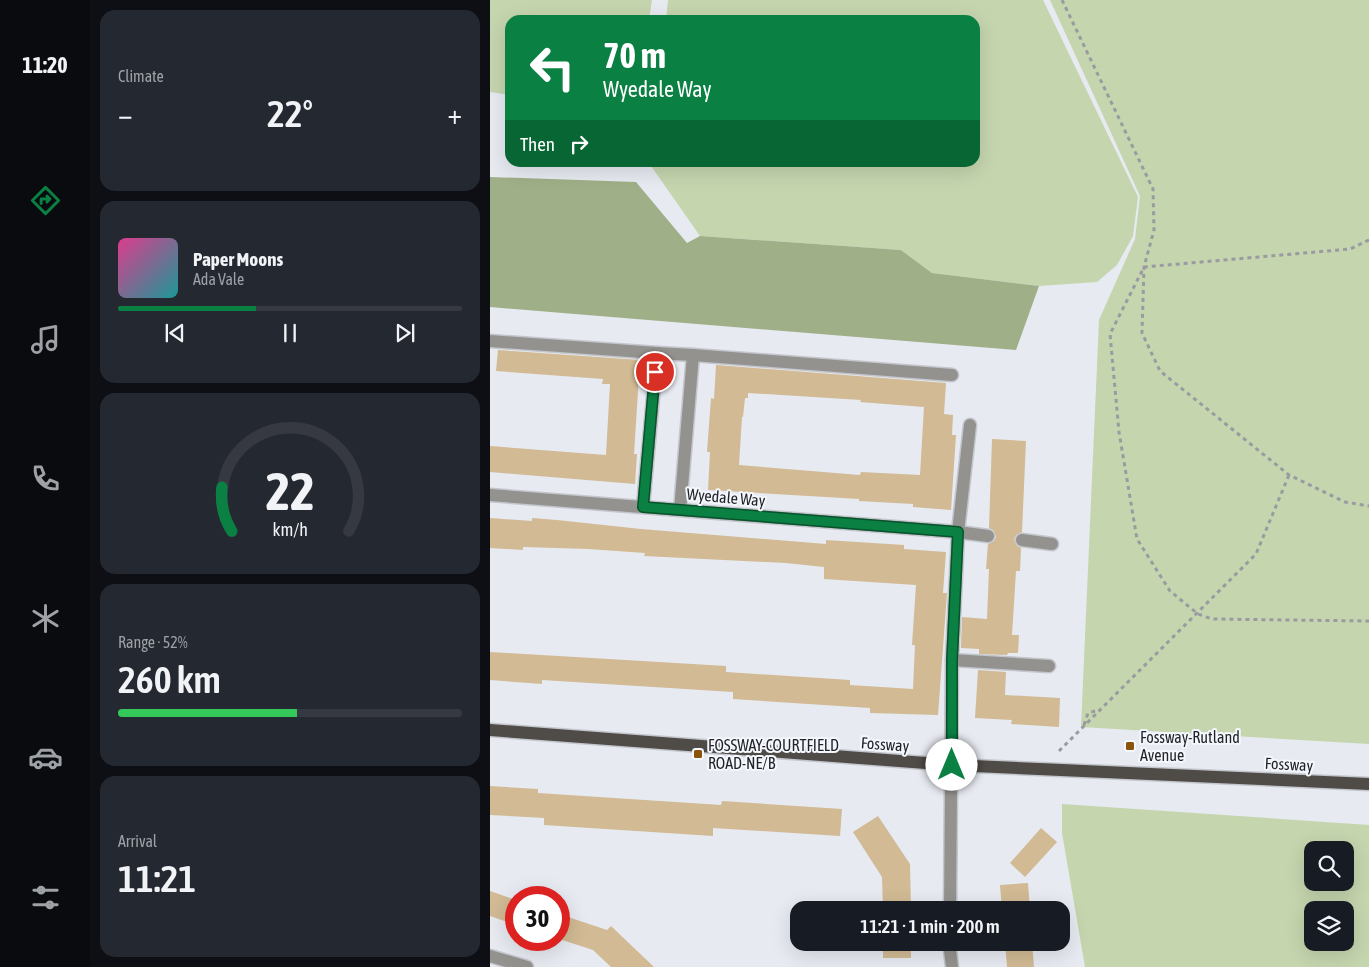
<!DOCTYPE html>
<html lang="en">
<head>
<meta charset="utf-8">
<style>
	body { margin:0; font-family:"Asap Condensed",sans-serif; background:#242831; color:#f1f3f6; height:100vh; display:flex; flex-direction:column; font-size:19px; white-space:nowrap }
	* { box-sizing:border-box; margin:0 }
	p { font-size:16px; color:#9ea1a6 }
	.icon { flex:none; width:28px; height:28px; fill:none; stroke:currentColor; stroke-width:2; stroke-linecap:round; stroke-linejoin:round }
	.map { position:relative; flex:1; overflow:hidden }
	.details { display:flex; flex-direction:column; gap:10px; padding:10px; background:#0d0f14; width:400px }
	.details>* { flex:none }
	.banner { position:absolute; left:15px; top:15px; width:475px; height:152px; border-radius:15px; box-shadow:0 5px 20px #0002; background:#0b8043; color:#fff; overflow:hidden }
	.controls { position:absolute; left:814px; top:841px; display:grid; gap:10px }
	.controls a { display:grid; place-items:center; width:50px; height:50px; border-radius:10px; background:#171b24; box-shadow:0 5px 20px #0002; font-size:25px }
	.speed { position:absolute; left:15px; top:886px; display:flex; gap:10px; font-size:25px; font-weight:700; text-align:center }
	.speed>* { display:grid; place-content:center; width:65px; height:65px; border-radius:50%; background:#171b24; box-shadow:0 5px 20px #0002; line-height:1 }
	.speed .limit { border:8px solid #d22; background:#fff; color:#111 }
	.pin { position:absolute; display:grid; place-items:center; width:42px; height:42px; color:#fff; margin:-21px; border:2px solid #fff; border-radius:50%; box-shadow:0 1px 5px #0007 }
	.me { position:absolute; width:55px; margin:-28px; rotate:0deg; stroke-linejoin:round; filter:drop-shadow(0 0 4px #0008) }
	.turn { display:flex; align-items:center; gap:18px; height:105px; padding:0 15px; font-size:22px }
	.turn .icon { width:65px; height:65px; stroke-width:2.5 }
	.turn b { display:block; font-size:35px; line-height:42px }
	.then { display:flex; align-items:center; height:48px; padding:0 15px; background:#0003; gap:10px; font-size:19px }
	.big { font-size:38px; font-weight:600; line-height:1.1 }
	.details .tile { flex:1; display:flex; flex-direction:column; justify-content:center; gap:8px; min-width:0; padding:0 18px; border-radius:15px; background:#242831 }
	.details .dial { align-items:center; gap:0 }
	.dial svg { height:130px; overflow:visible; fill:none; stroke:#363941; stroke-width:7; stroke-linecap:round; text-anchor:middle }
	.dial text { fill:#f1f3f6; stroke:none }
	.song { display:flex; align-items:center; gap:15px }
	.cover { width:60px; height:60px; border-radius:8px; background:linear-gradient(135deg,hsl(330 70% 55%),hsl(180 70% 35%)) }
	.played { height:5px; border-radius:2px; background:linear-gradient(90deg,#0b8043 40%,#363941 40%) }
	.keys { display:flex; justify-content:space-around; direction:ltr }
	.heat { display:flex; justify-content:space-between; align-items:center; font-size:28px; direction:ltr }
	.charge { height:8px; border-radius:4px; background:linear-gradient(90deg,#34c759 52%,#363941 0) }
	.trip { position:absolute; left:300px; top:901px; width:280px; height:50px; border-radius:15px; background:#171b24; box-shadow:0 5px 20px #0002; font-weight:600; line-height:50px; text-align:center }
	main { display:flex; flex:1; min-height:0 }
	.tab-bar { display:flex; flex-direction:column; width:90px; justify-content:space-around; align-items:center; background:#090b0e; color:#9ea1a6 }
	.tab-bar .icon { width:35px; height:35px }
	.tab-bar .on { color:#0b8043 }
	.tab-bar b { font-size:22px; color:#f1f3f6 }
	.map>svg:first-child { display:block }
	.green { fill:#c5d5ae; fill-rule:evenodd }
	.forest { fill:#9faf87 }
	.building { fill:#d1ba94; fill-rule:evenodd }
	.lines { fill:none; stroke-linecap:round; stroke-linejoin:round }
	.service-casing { stroke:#c4c6cd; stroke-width:15 }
	.minor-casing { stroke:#c4c6cd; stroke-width:15 }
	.primary-casing { stroke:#c4c6cd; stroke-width:15 }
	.path { stroke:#999ba1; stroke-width:3; stroke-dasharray:4 4; stroke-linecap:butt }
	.service { stroke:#94928f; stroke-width:12 }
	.minor { stroke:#94928f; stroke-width:12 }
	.primary { stroke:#4f4b47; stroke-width:12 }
	.route-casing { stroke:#07532c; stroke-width:12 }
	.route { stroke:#0b8043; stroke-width:9 }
	.poi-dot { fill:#8b520a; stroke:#f4f8fe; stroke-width:2 }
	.labels { text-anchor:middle; stroke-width:4; stroke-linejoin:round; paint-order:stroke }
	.street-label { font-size:16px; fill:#232427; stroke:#f4f8fe }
	.poi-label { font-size:16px; fill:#232427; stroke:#f4f8fe; text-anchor:start }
</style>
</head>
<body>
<main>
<nav class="tab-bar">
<b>11:20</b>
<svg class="icon on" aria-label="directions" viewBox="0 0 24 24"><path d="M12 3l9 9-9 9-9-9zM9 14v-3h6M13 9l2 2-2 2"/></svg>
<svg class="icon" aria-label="music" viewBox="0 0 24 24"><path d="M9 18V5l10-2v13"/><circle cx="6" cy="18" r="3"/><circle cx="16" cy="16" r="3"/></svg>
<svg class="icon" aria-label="phone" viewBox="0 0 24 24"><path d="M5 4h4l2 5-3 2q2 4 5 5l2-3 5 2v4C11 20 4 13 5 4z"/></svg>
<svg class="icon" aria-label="climate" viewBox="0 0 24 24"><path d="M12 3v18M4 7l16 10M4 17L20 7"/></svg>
<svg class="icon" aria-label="car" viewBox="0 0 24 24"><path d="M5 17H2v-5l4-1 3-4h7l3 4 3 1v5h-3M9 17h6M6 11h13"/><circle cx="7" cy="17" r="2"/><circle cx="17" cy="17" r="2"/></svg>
<svg class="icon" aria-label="filters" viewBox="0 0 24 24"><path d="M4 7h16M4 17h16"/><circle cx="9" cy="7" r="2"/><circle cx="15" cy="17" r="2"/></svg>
</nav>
<section class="details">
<div class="tile"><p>Climate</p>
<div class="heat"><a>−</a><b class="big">22°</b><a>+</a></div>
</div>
<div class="tile">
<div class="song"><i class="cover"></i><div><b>Paper Moons</b><p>Ada Vale</p></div></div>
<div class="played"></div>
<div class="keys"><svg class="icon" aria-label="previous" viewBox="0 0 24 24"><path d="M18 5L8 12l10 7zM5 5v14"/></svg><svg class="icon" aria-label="pause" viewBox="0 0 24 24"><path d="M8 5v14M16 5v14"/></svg><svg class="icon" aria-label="next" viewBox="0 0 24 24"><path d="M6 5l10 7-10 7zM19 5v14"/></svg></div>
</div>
<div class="tile dial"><svg viewBox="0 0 100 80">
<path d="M14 69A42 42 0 1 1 86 69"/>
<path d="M14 69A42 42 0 0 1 8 42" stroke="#0b8043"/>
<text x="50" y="56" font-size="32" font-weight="700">22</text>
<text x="50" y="72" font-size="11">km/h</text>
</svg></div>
<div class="tile"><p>Range · 52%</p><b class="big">260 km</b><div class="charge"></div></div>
<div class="tile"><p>Arrival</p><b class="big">11:21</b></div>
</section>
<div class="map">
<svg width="879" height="967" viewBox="0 0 879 967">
	<rect width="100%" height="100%" fill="#e7eaf1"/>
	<path class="green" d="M0,0H162L159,20H20V95L0,92Z
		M178,0H553L648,197L643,236L627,265L607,282L549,286L442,273L411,250L210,236L161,166V162H485V20H176Z
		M560,0H879V744L591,727L609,320L645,239L650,196Z
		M572,804L879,825V967H595L572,833ZM822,850H855V882H822ZM822,910H855V942H822Z"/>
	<path class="forest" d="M0,177L146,182L197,243L210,236L411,250L442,273L549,286L526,350L0,307Z"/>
	<path class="building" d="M8,350L150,360L144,454H147L145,484L0,472V446L116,455L120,384H112L113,379L6,371Z
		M226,365L456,383L454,414L463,415L462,435H466L461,510L423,507V504L369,501V499L218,490L220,452H217L221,398L224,399ZM258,393L371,400L370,402L434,407L430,475L371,472L370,475L249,465L252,417H253L255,398H258Z
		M502,439L536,441L532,532L526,535L524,539L527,546L531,548L530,571H526L522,635H529L528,653H518L517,655L489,654V649L471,648L472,617L497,619L499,569H496L498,544L504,541L506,537L503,530L499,528Z
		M0,518L42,521V518L67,520L151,529L336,544V540L414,545V549L456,552L453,593H457L448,715L380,713V708L243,699V692L52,680V684L0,680V652L236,666V672L360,680V685L423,689L425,645H422L426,585L334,579V567L296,563L154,556L155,553L98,549L33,547V550L0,548Z
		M488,670L516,672L515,695L570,698L569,727L521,724L522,720L485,718Z
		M0,786L48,789V793L231,805L232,801L352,809L350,836L223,828V836L54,825V818L0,815Z
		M388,816L420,864L421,910H393L392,877L363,832Z
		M551,828L567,842L535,877L520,863Z
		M538,883L540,910H512L510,885Z
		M0,891L26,900V925L0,916Z
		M69,914L117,930L121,926L164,967H121L103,950L69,939Z
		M393,942H421V958H393Z
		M515,942H542L544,967H517Z"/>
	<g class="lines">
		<defs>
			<path id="service" d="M0,341L167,353
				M203,355L462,375
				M468,532L498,536
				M532,540L562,544
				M462,660L559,666"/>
			<path id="minor" d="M0,495L468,532
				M153,507L167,353L203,355L190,510
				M460,910L462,660L468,532L480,425
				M459,942L462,967
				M0,956L37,967"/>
			<path id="primary" d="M0,730L462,765L879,784"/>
		</defs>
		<use href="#service" class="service-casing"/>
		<use href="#minor" class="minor-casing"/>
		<use href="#primary" class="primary-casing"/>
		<path class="path" d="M572,0L663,189L664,230L654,267L652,333L670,371L799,475L855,502L879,506
			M879,240L860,249L654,267L620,334L629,432L647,539L680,591L708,614L722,619L879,621
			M594,725L598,713L609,710
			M569,751L766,554L799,475"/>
		<use href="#service" class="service"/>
		<use href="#minor" class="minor"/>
		<use href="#primary" class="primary"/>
	</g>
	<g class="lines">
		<defs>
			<path id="route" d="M165,372L153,507L468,532L462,660V765"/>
		</defs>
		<use href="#route" class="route-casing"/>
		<use href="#route" class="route"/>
	</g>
	<g class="poi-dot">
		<rect x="635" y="741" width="10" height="10" rx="2.5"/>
		<rect x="203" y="749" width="10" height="10" rx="2.5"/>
	</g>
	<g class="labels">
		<g class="street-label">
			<text transform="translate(236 497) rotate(5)" y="6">Wyedale Way</text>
			<text transform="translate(395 744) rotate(4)" y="6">Fossway</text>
			<text transform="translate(799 764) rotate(3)" y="6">Fossway</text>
		</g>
		<g class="poi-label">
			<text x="650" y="743">Fossway-Rutland<tspan x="650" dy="18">Avenue</tspan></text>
			<text x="218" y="751">FOSSWAY-COURTFIELD<tspan x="218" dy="18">ROAD-NE/B</tspan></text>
		</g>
	</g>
</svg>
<div class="controls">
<a><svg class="icon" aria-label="search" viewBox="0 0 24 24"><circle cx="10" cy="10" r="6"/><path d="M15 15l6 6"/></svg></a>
<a><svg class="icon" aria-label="layers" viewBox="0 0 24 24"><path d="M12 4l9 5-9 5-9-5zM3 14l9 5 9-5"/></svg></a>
</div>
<div class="speed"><div class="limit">30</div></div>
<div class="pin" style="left:165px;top:372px;background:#d93025"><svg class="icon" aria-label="arrive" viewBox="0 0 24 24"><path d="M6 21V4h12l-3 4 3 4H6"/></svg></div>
<svg class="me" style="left:462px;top:765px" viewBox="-20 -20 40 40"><circle r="19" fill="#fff"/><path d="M0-13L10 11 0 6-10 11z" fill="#0b8043"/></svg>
<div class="trip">11:21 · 1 min · 200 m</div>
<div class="banner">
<div class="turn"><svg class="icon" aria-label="left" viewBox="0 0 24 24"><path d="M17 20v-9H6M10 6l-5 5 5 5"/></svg><div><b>70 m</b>Wyedale Way</div></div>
<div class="then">Then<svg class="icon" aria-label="right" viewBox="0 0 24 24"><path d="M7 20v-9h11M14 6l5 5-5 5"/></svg></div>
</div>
</div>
</main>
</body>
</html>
